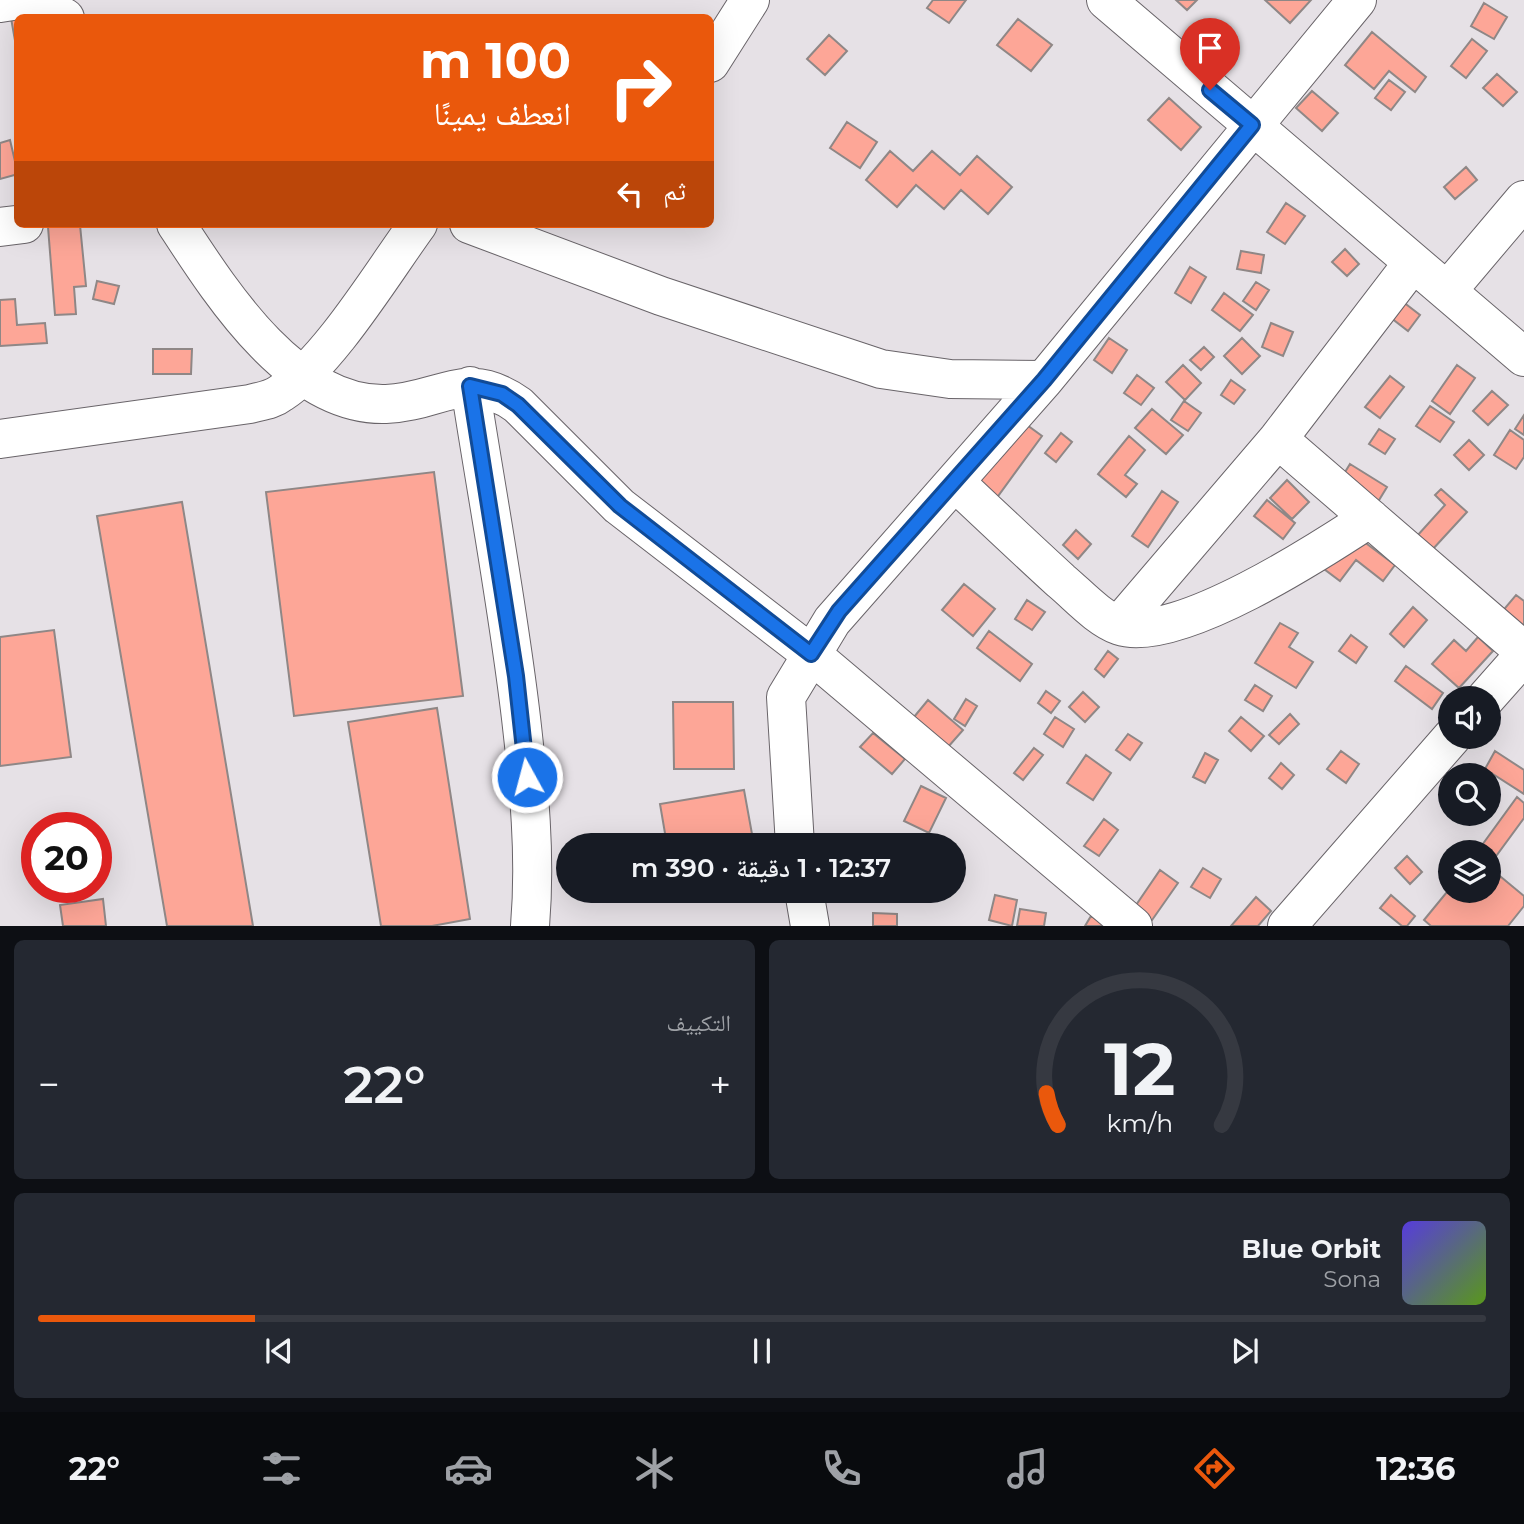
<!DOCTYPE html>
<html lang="ar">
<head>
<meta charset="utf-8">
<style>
	body { margin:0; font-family:Montserrat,"Noto Naskh Arabic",sans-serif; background:#242831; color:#f1f3f6; direction:rtl; height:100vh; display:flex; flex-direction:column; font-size:26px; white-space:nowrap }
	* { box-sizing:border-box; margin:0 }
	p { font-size:23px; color:#9ea1a6 }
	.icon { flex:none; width:38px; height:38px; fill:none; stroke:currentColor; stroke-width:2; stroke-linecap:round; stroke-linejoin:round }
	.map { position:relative; height:926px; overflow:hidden; direction:ltr }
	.panel { display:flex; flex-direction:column; gap:14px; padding:14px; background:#0d0f14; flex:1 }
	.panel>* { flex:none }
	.hud { position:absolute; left:14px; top:14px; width:700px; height:214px; border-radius:10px; box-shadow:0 7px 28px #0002; direction:rtl; background:#ea580c; color:#fff; overflow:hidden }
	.buttons { position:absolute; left:1438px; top:686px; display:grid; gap:14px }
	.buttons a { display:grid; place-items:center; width:63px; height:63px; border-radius:50%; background:#171b24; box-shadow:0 7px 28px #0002; font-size:35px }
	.speed { position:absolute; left:21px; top:812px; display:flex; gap:14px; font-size:35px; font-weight:700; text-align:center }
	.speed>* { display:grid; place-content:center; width:91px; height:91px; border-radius:50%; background:#171b24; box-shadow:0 7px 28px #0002; line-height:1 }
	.speed .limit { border:10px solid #d22; background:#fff; color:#111 }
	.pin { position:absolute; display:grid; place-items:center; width:60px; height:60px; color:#fff; margin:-72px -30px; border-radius:50% 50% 50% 0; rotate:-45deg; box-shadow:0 0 7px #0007 }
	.pin .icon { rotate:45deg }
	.me { position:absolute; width:77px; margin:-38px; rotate:353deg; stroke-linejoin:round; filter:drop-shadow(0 0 5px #0008) }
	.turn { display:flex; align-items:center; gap:24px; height:147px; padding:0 28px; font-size:32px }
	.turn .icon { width:91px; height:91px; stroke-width:2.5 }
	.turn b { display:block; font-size:49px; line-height:60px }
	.then { display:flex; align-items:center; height:66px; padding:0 28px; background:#0003; gap:14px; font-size:26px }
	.big { font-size:52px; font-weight:600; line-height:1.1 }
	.panel .card { flex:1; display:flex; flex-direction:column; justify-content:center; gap:10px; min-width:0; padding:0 24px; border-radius:10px; background:#242831 }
	.panel .dial { align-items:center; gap:0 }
	.dial svg { height:182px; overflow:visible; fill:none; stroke:#363941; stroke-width:7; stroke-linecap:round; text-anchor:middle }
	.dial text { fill:#f1f3f6; stroke:none }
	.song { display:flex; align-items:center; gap:21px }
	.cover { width:84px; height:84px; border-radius:10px; background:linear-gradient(135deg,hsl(250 70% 55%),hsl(90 70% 35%)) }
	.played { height:7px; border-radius:4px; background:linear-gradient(90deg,#ea580c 15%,#363941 15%) }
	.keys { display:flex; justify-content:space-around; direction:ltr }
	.heat { display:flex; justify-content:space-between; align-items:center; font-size:38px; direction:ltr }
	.panel .tiles { flex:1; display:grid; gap:14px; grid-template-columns:1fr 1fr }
	.card:last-child { grid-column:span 2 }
	.trip { position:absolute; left:556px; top:833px; width:410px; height:70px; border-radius:35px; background:#171b24; box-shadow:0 7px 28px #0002; font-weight:600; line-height:70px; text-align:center; direction:rtl }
	.dock { display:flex; height:112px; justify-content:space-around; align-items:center; background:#090b0e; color:#9ea1a6 }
	.dock .icon { width:49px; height:49px }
	.dock .on { color:#ea580c }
	.dock b { font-size:32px; color:#f1f3f6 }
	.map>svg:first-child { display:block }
	.building { fill:#fda697; stroke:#8f8786; stroke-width:2 }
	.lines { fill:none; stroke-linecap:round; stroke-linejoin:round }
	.minor-casing { stroke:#696469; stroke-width:40 }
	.minor { stroke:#fff; stroke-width:38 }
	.route-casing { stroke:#114b97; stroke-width:18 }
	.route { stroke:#1a73e8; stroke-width:12 }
</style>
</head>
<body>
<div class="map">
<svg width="1524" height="926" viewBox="0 0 1524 926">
	<rect width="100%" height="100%" fill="#e6e1e6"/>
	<path class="building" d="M933,0H966L949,23L927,8Z
		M1176,0H1197L1187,10Z
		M1265,0H1311L1290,23Z
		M1484,3L1507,17L1494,39L1471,26Z
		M31,15V18H18L16,46L11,18Z
		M1018,19L1052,45L1031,71L997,45Z
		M1372,32L1426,77L1415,92L1389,71L1374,89L1345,65Z
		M829,35L847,51L825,75L807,59Z
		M1472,39L1487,51L1466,78L1451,66Z
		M1497,74L1517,92L1503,106L1483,88Z
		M1389,80L1405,92L1391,110L1375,98Z
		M1312,91L1338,113L1322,131L1296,108Z
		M1169,98L1201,127L1181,150L1148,120Z
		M847,122L877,142L860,168L830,148Z
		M10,140L18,174L0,179V143Z
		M890,151L913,171L932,151L960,175L977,156L1012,187L988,214L961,190L944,209L916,185L897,207L866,180Z
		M1466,167L1477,180L1455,199L1444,187Z
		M1286,203L1305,216L1285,244L1267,232Z
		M80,225L86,286L74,287L76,314L55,315L48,227Z
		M1345,249L1359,264L1347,276L1332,262Z
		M1241,251L1264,255L1261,273L1237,269Z
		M1190,267L1206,277L1191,303L1175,293Z
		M97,281L119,286L114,304L93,299Z
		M1256,282L1269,290L1256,310L1243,301Z
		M1224,293L1253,315L1240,331L1212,310Z
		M1398,298L1420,315L1408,331L1386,314Z
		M15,299L17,325L45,323L47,343L0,346V300Z
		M1271,323L1293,332L1283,356L1262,347Z
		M1109,338L1127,350L1112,373L1094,360Z
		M1242,338L1260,356L1242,374L1224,356Z
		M1204,347L1214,357L1201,370L1190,360Z
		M153,349H192L191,374H153Z
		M1183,365L1201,383L1185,400L1166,382Z
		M1457,365L1475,378L1450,414L1432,401Z
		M1137,375L1154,388L1141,405L1124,393Z
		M1390,376L1404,387L1380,418L1365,407Z
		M1231,380L1245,390L1234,404L1221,395Z
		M1492,391L1508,405L1488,425L1473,411Z
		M1184,401L1201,413L1188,431L1171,420Z
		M1430,406L1454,422L1440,442L1416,426Z
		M1152,409L1183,435L1166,454L1135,428Z
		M1012,414L1042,436L993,503L963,481Z
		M1524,415V435L1515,429Z
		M1379,429L1395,439L1385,454L1369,444Z
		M1510,430L1524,440V457L1516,469L1494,455Z
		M1061,433L1072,442L1056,462L1045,453Z
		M1129,436L1145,450L1125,475L1137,484L1126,497L1098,474Z
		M1469,440L1484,455L1469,470L1454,455Z
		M1350,464L1387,487L1376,505L1339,482Z
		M434,472L463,696L294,716L266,492Z
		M1287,480L1309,502L1292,519L1270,498Z
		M1441,489L1467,512L1432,550L1417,536L1445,505L1435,495Z
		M1162,491L1178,502L1148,547L1132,536Z
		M1267,500L1295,523L1283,539L1254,516Z
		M182,502L253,926H167L97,516Z
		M1347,529L1395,565L1383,581L1356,560L1340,581L1320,566Z
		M1076,530L1091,544L1078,559L1063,545Z
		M964,584L995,609L973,636L942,610Z
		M1516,595L1524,601V624L1520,629L1500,614Z
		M1027,600L1045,612L1032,630L1015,619Z
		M1413,607L1427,620L1404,647L1390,634Z
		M1280,623L1298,633L1289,647L1313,662L1296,688L1255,663Z
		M54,630L71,757L0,766V637Z
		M989,631L1032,664L1020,681L977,648Z
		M1351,635L1367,647L1356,663L1339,651Z
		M1478,637L1493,651L1459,688L1432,664L1454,640L1466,651Z
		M1108,651L1118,659L1104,677L1095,669Z
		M1406,666L1443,693L1432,709L1395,681Z
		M1255,685L1272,696L1263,711L1245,700Z
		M1046,691L1060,701L1051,713L1038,703Z
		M1083,692L1099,707L1085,722L1069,707Z
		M966,699L977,706L965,726L954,719Z
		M928,700L963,730L948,747L914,717Z
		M673,702H733L734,769H674Z
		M437,708L470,919L432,926H381L348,722Z
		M1290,714L1299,724L1279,744L1269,735Z
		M1055,717L1074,729L1063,747L1044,734Z
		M1241,717L1264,736L1251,751L1229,731Z
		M873,733L905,759L892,774L860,747Z
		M1128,734L1142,743L1130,760L1116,750Z
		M1034,748L1043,755L1023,780L1014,773Z
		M1341,751L1359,764L1346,783L1327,769Z
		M1495,751L1524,770V794L1485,769Z
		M1205,753L1218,760L1205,783L1193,777Z
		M1086,755L1111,773L1093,800L1067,783Z
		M1281,763L1294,775L1282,789L1269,778Z
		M921,786L946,798L929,833L904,821Z
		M744,790L754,845H667L660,804Z
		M1517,797L1524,803V818L1491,863L1489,852H1477Z
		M1104,819L1118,830L1099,856L1084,846Z
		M1407,856L1422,872L1410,884L1395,868Z
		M1489,867L1524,896V906L1508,926H1431L1424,920L1451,887V891H1489Z
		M1203,868L1221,879L1210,898L1191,887Z
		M1160,870L1178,883L1150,923L1132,911Z
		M995,895L1017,900L1012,926L989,920Z
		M1391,895L1415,916L1407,926H1402L1380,908Z
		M1256,897L1271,911L1258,926H1231Z
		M103,899L106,926H63L60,905Z
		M1020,909L1046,913L1044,926H1017Z
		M873,913L897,914V926H873Z
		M1091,916L1106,926H1085Z"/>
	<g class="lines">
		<defs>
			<path id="minor" d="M36,0L65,18
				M1106,0L1524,357
				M0,3L19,0
				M710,63L750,0
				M176,224C221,293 293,407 386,404C440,402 466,368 518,405L619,506L811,654L1133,926
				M469,224L661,296L881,369L950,379L1044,380
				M0,227L24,224
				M1447,291L1524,200
				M470,386C487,496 508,607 521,718C529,788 536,855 530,926
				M0,439L250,404C261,401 272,400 281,393C329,362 383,272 418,224
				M1278,439L1524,651
				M956,483C991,516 1026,549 1061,581C1079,596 1098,618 1120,626C1176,645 1323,549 1370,518
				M1119,625L1278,439L1412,264
				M1486,698L1524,655
				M795,845L786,697L832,621L1044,380L1357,0
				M804,891L810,926
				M1287,926L1452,737"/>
		</defs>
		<use href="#minor" class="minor-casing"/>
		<use href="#minor" class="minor"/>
	</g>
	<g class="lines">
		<defs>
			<path id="route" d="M527,777L516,676L470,386L502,394L518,405L620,506L811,654L839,611L1044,380L1252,125L1210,90"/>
		</defs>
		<use href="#route" class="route-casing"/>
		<use href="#route" class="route"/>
	</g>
</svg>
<div class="buttons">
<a><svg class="icon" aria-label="sound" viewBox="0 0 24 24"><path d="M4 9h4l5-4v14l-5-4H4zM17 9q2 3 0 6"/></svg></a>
<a><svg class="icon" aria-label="search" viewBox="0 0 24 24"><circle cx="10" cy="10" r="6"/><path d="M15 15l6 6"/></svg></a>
<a><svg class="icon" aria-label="layers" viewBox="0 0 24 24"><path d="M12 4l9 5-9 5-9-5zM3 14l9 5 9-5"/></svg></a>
</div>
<div class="speed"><div class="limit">20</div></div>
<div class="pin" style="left:1210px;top:90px;background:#d93025"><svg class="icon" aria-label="arrive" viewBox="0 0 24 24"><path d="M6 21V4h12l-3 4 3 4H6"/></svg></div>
<svg class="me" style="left:527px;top:777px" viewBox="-20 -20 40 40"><circle r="17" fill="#1a73e8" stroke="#fff" stroke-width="3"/><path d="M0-11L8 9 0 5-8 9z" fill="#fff"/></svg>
<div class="trip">12:37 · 1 دقيقة · 390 m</div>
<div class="hud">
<div class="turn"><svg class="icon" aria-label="right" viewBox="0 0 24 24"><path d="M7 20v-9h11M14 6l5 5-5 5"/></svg><div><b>100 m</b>انعطف يمينًا</div></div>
<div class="then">ثم<svg class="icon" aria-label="left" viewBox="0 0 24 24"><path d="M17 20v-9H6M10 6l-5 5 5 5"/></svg></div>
</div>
</div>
<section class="panel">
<div class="tiles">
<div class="card dial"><svg viewBox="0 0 100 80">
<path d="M14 69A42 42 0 1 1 86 69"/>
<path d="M14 69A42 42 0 0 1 9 55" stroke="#ea580c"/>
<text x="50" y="56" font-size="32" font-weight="700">12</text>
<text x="50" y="72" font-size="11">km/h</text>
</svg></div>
<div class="card"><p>التكييف</p>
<div class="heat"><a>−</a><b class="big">22°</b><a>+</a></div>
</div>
<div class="card">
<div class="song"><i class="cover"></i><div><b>Blue Orbit</b><p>Sona</p></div></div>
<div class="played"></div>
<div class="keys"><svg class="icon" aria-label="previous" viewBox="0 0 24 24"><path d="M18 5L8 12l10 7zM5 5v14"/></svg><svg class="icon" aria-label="pause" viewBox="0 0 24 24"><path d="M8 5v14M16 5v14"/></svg><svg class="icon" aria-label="next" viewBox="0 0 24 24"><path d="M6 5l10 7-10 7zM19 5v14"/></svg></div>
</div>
</div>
</section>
<nav class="dock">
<b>12:36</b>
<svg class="icon on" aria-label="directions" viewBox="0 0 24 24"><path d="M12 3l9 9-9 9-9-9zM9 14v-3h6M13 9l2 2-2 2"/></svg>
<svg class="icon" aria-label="music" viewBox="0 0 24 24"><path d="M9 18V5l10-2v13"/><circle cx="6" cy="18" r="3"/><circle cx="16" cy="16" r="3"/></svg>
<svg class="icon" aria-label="phone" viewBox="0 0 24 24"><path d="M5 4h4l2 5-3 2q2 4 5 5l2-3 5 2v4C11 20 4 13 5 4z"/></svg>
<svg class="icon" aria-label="climate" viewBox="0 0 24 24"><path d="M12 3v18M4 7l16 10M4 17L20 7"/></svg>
<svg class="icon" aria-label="car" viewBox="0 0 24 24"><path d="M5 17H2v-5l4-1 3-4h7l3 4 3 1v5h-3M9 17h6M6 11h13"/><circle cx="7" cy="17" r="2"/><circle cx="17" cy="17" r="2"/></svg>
<svg class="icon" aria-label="filters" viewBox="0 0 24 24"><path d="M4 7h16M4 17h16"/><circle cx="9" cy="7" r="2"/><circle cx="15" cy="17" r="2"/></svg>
<b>22°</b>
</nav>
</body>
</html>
